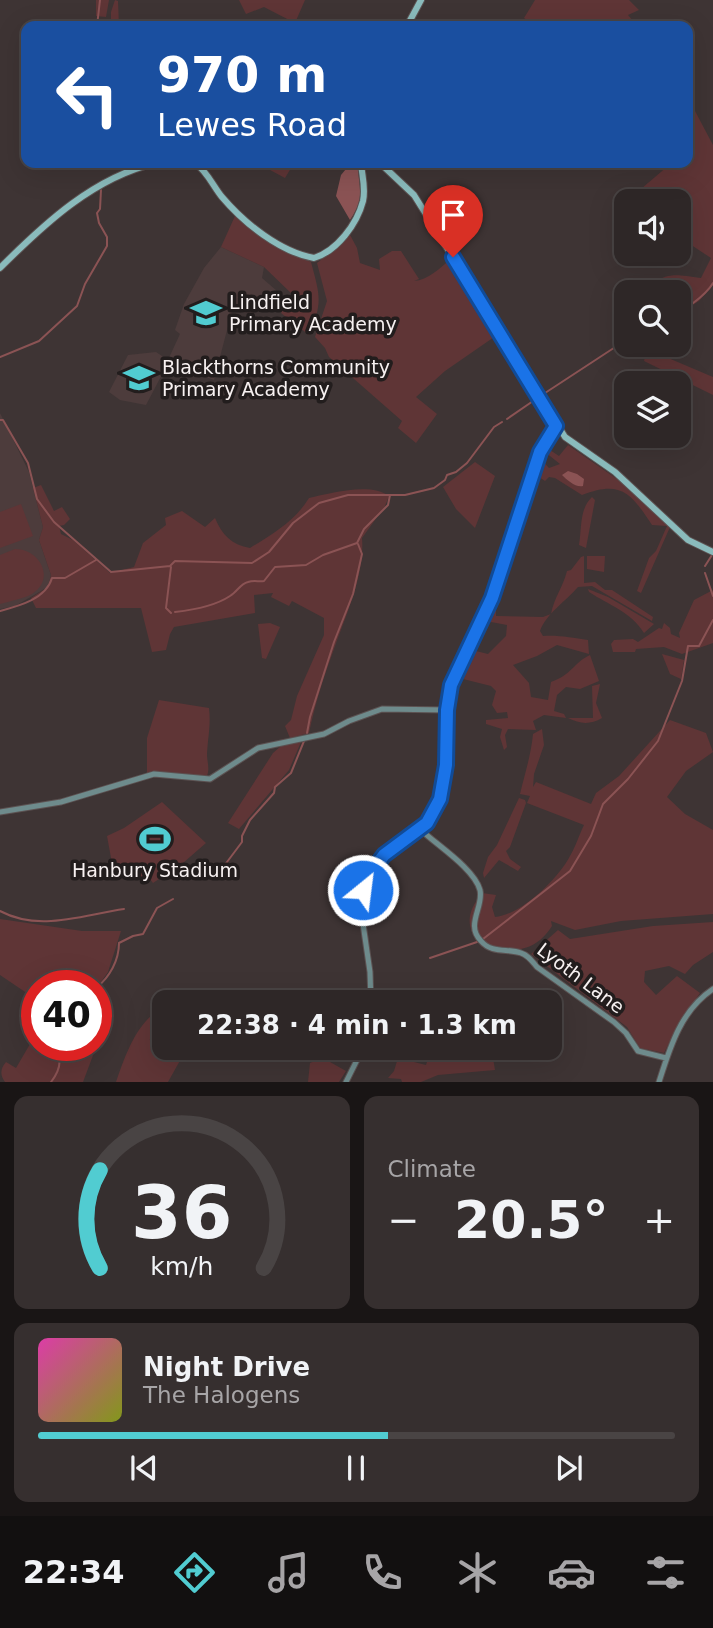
<!DOCTYPE html>
<html lang="en">
<head>
<meta charset="utf-8">
<style>
	body { margin:0; font-family:"DejaVu Sans",sans-serif; background:#362f2f; color:#f1f3f6; height:100vh; display:flex; flex-direction:column; font-size:26px; white-space:nowrap }
	* { box-sizing:border-box; margin:0 }
	p { font-size:23px; color:#a7a5a7 }
	.icon { flex:none; width:38px; height:38px; fill:none; stroke:currentColor; stroke-width:2; stroke-linecap:round; stroke-linejoin:round }
	.map { position:relative; height:1082px; overflow:hidden }
	.side { display:flex; flex-direction:column; gap:14px; padding:14px; background:#191515; flex:1 }
	.side>* { flex:none }
	.top-card { position:absolute; left:21px; top:21px; width:672px; height:147px; border-radius:14px; box-shadow:0 7px 28px #0002,0 0 0 2px #494444; background:#1a4fa0; color:#fff; overflow:hidden }
	.controls { position:absolute; left:614px; top:189px; display:grid; gap:14px }
	.controls a { display:grid; place-items:center; width:77px; height:77px; border-radius:14px; background:#2e2727; box-shadow:0 7px 28px #0002,0 0 0 2px #494444; font-size:35px }
	.speed { position:absolute; left:21px; top:970px; display:flex; gap:14px; font-size:35px; font-weight:700; text-align:center }
	.speed>* { display:grid; place-content:center; width:91px; height:91px; border-radius:50%; background:#2e2727; box-shadow:0 7px 28px #0002,0 0 0 2px #494444; line-height:1 }
	.speed .limit { border:10px solid #d22; background:#fff; color:#111 }
	.pin { position:absolute; display:grid; place-items:center; width:60px; height:60px; color:#fff; margin:-72px -30px; border-radius:50% 50% 50% 0; rotate:-45deg; box-shadow:0 0 7px #0007 }
	.pin .icon { rotate:45deg }
	.me { position:absolute; width:77px; margin:-38px; rotate:29deg; stroke-linejoin:round; filter:drop-shadow(0 0 5px #0008) }
	.turn { display:flex; align-items:center; gap:24px; height:147px; padding:0 21px; font-size:32px }
	.turn .icon { width:91px; height:91px; stroke-width:2.5 }
	.turn b { display:block; font-size:49px; line-height:60px }
	.big { font-size:52px; font-weight:700; line-height:1.1 }
	.side .tile { flex:1; display:flex; flex-direction:column; justify-content:center; gap:10px; min-width:0; padding:0 24px; border-radius:14px; background:#362f2f }
	.side .dial { align-items:center; gap:0 }
	.dial svg { height:182px; overflow:visible; fill:none; stroke:#494444; stroke-width:7; stroke-linecap:round; text-anchor:middle }
	.dial text { fill:#f1f3f6; stroke:none }
	.song { display:flex; align-items:center; gap:21px }
	.cover { width:84px; height:84px; border-radius:10px; background:linear-gradient(135deg,hsl(320 70% 55%),hsl(70 70% 35%)) }
	.played { height:7px; border-radius:4px; background:linear-gradient(90deg,#51ccd1 55%,#494444 55%) }
	.keys { display:flex; justify-content:space-around; direction:ltr }
	.heat { display:flex; justify-content:space-between; align-items:center; font-size:38px; direction:ltr }
	.side .tiles { flex:1; display:grid; gap:14px; grid-template-columns:1fr 1fr }
	.tile:last-child { grid-column:span 2 }
	.trip { position:absolute; left:152px; top:990px; width:410px; height:70px; border-radius:14px; background:#2e2727; box-shadow:0 7px 28px #0002,0 0 0 2px #494444; font-weight:700; line-height:70px; text-align:center }
	.menu { display:flex; height:112px; justify-content:space-around; align-items:center; background:#121010; color:#a7a5a7 }
	.menu .icon { width:49px; height:49px }
	.menu .selected { color:#51ccd1 }
	.menu b { font-size:32px; color:#f1f3f6 }
	.map>svg:first-child { display:block }
	.built { fill:#4d3c3c }
	.green { fill:#5f3536 }
	.water { fill:#8b5354 }
	.lines { fill:none; stroke-linecap:round; stroke-linejoin:round }
	.stream { stroke:#8b5354; stroke-width:2 }
	.tertiary-casing { stroke:#5c5252; stroke-width:7 }
	.secondary-casing { stroke:#5c5252; stroke-width:8 }
	.tertiary { stroke:#6e8b8c; stroke-width:5 }
	.secondary { stroke:#8abbbc; stroke-width:6 }
	.route-casing { stroke:#114b97; stroke-width:18 }
	.route { stroke:#1a73e8; stroke-width:12 }
	.labels { text-anchor:middle; stroke-width:7; stroke-linejoin:round; paint-order:stroke }
	.poi-label { font-size:19px; fill:#f7f1f1; stroke:#221d1d; text-anchor:start }
	.street-label { font-size:19px; fill:#f7f1f1; stroke:#221d1d }
</style>
</head>
<body>
<div class="map">
<svg width="713" height="1082" viewBox="0 0 713 1082">
	<rect width="100%" height="100%" fill="#3e3434"/>
	<path class="built" d="M221,247L264,267L262,278L277,291L250,315L248,313L232,311L214,380L168,363L146,405L120,400L109,392L128,355L156,352L168,360L180,334L175,330L184,304L204,268Z
		M0,413L29,472L43,527L39,540L51,575L48,587L15,606L0,609Z"/>
	<path class="green" d="M96,0H109L106,17L96,16Z
		M115,0L118,1L119,26H111V12Z
		M239,0H305L295,23L264,7L246,14Z
		M535,0H629L639,10L628,15L633,21L628,26H534L524,18Z
		M695,111L713,145V285L699,301L679,313V292L639,291C667,273 669,273 701,278L711,258L679,237V201H642L635,194L668,166L667,163H688V117Z
		M257,163H294L285,178Z
		M235,216L262,238L292,255L311,262C320,296 323,302 309,335L281,313L293,295L264,267L221,247Z
		M349,233L357,248L360,263L380,270L379,259L392,251H401L419,279L414,281C428,280 440,268 451,259L497,335L445,371L416,397L437,414L416,443L398,428L402,421L329,357L325,348L315,337L327,301L317,263L335,249Z
		M647,349L713,377V395L644,361Z
		M568,445L627,486L670,527L641,593L637,591L649,558L656,551L667,526L652,525C631,493 621,480 582,495L555,478L549,477L545,481L539,477L517,543H515L541,459L549,468L560,464L545,452L547,448L559,456Z
		M475,462L495,476L475,528L456,509L443,487Z
		M41,485L54,511L62,507L70,519L64,525L59,526L61,534L73,540L110,573L134,567L143,543L166,525L165,518L182,511L205,527L215,518C222,535 232,545 250,548C273,534 295,521 309,498C330,493 371,482 389,496L385,506L362,538C365,574 346,615 334,649C324,676 315,704 309,733L290,738L285,726L291,720L297,696L324,635V618L292,601L289,606L271,597L273,593L254,595L255,613L174,627L170,634L166,650L152,652L141,608H36L31,598L48,587L51,575L39,540L43,527L33,488Z
		M592,497L595,500L586,548L579,545C582,529 579,509 592,497Z
		M21,504L33,536L0,548V512Z
		M15,549C40,549 56,579 32,594C23,599 10,601 0,604V555Z
		M584,556V583L595,582L605,590H612L653,617L652,621L592,586L578,587C566,601 546,614 540,631L543,636C560,635 572,638 588,640L589,654L557,645L537,656L513,665L529,683L531,697L548,700L551,682C572,675 574,662 590,655L599,681L580,689L566,687L557,695L554,711L564,714L566,718L544,715L533,721L536,730L508,729L505,735L507,747L504,750L500,737L502,729L486,724V720L508,718L507,712L497,713L492,705L496,691L491,686L459,678L472,650L488,654L506,636L507,625L491,622L487,618L494,600L496,602V616L543,617L551,614C554,598 563,587 567,571L571,570L581,557Z
		M587,556H605L604,572L587,569Z
		M588,589L608,597L654,624L644,633C631,612 609,605 589,592Z
		M713,590V643L682,654L664,647L636,649L635,652H613L611,644L614,640L633,639L638,642L659,628L662,629L664,623L670,628L671,634L680,638L679,633L694,600Z
		M270,623L280,627L266,659L262,658L258,624Z
		M662,654L684,660L681,679L670,674Z
		M600,684L596,703L602,718C590,725 580,724 568,718H593L592,686Z
		M159,700L209,708C211,725 208,736 207,754C207,762 210,768 207,776C187,780 167,770 147,773V738Z
		M670,720L706,733L713,752L686,771L667,797L685,814L713,830V914L621,921L575,930L551,921L552,926C533,955 512,951 482,947C465,928 466,913 482,893L496,895L492,907L495,917C521,915 558,879 570,856C576,846 579,835 584,825L527,803L530,796L520,794C525,773 531,755 533,734L542,729L544,745L534,774L533,787L536,782L591,804L596,793L619,776Z
		M301,742L289,770L239,829L228,823L273,753L281,746Z
		M519,798L525,800L526,803L510,847L506,851L510,859L521,867L518,871L499,860L484,878L483,873L488,857L497,845Z
		M162,802L206,843L183,863L153,883L146,874L139,879L129,867L118,874H114L107,836L124,828Z
		M0,919L82,931H121L108,972L98,986L37,985V1000L0,975Z
		M713,922V952L693,965L685,974L669,966L645,971L644,982L656,995L677,976L700,993L676,1029L664,1053L640,1048L627,1027L531,954L558,930L570,939L653,926Z
		M36,1005L37,1045H96L97,1042L95,1050L83,1082H5C0,1075 0,1069 6,1062L16,1068L30,1044Z
		M164,1007V1043L149,1039L182,1057L168,1082H116C125,1056 137,1020 164,1007Z
		M437,1048H462L463,1058H493L495,1070L438,1075L421,1082H402L401,1079L388,1078L394,1071L398,1058L426,1065L429,1056L436,1055Z
		M317,1060L330,1062L346,1071L339,1082H308L310,1063Z"/>
	<path class="water" d="M346,169H358C360,192 364,199 350,220L336,196L341,175Z
		M568,471L577,474L584,479L583,486C576,488 567,480 562,475Z"/>
	<g class="lines">
		<path class="stream" d="M97,26L100,0
			M679,315C691,303 705,297 713,283
			M0,357L39,341L77,306L85,284L107,246V237L99,223L97,213L100,209L101,190
			M542,395L626,340
			M507,419L536,399
			M0,420H3L28,463L37,499L54,522L111,572L170,566L175,561L252,563L269,552L293,523L319,503L348,495H405L434,488L445,480L447,475L456,472L467,463L494,427L502,422
			M705,566L712,555
			M171,567L166,608L171,613
			M705,573L713,596
			M0,611C19,606 46,599 52,578H65L96,560
			M175,612C193,610 215,606 230,596C237,592 240,584 248,582C254,580 259,582 264,581L275,567L306,565L323,555L357,543L364,529L388,505L390,495
			M307,733L310,717L334,642L353,594L362,554L358,544
			M224,866L242,842V836L250,820L274,793L275,787L291,773L304,741
			M0,911C39,932 82,915 124,909
			M483,939L570,871L591,836L603,804L628,779L658,741L682,681L688,646H699L713,620
			M430,958L477,942
			M96,988C110,977 119,960 119,943L133,936L143,934L157,908L173,899
			M51,1082C58,1073 63,1063 57,1052L63,1045"/>
		<defs>
			<path id="tertiary" d="M0,812L61,802L154,774L210,779L258,748L324,734L349,721L382,709L447,710
				M420,829C435,844 474,868 480,890C484,907 465,925 481,941C492,954 508,948 521,953C528,955 532,961 537,967L614,1022L626,1033L638,1051L666,1058
				M371,1003L370,972L361,910L365,885L384,854L427,823L440,799L446,765L447,710L451,685L492,598L540,452L556,426
				M346,1082L363,1048
				M659,1082C670,1047 681,1010 713,989"/>
			<path id="secondary" d="M407,26L421,0
				M195,163C207,171 213,186 222,197C244,223 280,252 314,258C337,251 357,224 363,201C366,188 362,176 361,163
				M380,163L414,195L565,437L615,472L688,540L713,552
				M0,268C44,224 94,177 156,163"/>
		</defs>
		<use href="#tertiary" class="tertiary-casing"/>
		<use href="#secondary" class="secondary-casing"/>
		<use href="#tertiary" class="tertiary"/>
		<use href="#secondary" class="secondary"/>
	</g>
	<g class="lines">
		<defs>
			<path id="route" d="M363,890L373,870L384,855L427,823L440,799L446,765L447,710L451,685L492,598L540,452L556,426L453,257"/>
		</defs>
		<use href="#route" class="route-casing"/>
		<use href="#route" class="route"/>
	</g>
	<defs>
		<symbol id="school-bare" viewBox="-9 -9 18 18"><path d="M0-5L7-2L0 1L-7-2ZM-4 1L0 2.5L4 1V4Q0 6-4 4Z" fill="#51ccd1" stroke="#221d1d" stroke-width="2.5" paint-order="stroke"/></symbol>
		<symbol id="stadium-bare" viewBox="-9 -9 18 18"><path d="M0-5a6.5 5 0 1 0 0 10a6.5 5 0 1 0 0-10ZM-3.5-1.8h7v3.6h-7Z" fill="#51ccd1" stroke="#221d1d" stroke-width="2.5" paint-order="stroke"/></symbol>
	</defs>
	<g fill-rule="evenodd">
		<use href="#school-bare" x="184" y="291" width="44" height="44"/>
		<use href="#school-bare" x="117" y="356" width="44" height="44"/>
		<use href="#stadium-bare" x="133" y="817" width="44" height="44"/>
	</g>
	<g class="labels">
		<g class="poi-label">
			<text x="229" y="309">Lindfield<tspan x="229" dy="22">Primary Academy</tspan></text>
			<text x="162" y="374">Blackthorns Community<tspan x="162" dy="22">Primary Academy</tspan></text>
			<text x="155" y="877" text-anchor="middle">Hanbury Stadium</text>
		</g>
		<g class="street-label">
			<text transform="translate(581 978) rotate(37)" y="7">Lyoth Lane</text>
		</g>
	</g>
</svg>
<div class="controls">
<a><svg class="icon" aria-label="sound" viewBox="0 0 24 24"><path d="M4 9h4l5-4v14l-5-4H4zM17 9q2 3 0 6"/></svg></a>
<a><svg class="icon" aria-label="search" viewBox="0 0 24 24"><circle cx="10" cy="10" r="6"/><path d="M15 15l6 6"/></svg></a>
<a><svg class="icon" aria-label="layers" viewBox="0 0 24 24"><path d="M12 4l9 5-9 5-9-5zM3 14l9 5 9-5"/></svg></a>
</div>
<div class="speed"><div class="limit">40</div></div>
<div class="pin" style="left:453px;top:257px;background:#d93025"><svg class="icon" aria-label="arrive" viewBox="0 0 24 24"><path d="M6 21V4h12l-3 4 3 4H6"/></svg></div>
<svg class="me" style="left:363px;top:890px" viewBox="-20 -20 40 40"><circle r="17" fill="#1a73e8" stroke="#fff" stroke-width="3"/><path d="M0-11L8 9 0 5-8 9z" fill="#fff"/></svg>
<div class="trip">22:38 · 4 min · 1.3 km</div>
<div class="top-card">
<div class="turn"><svg class="icon" aria-label="left" viewBox="0 0 24 24"><path d="M17 20v-9H6M10 6l-5 5 5 5"/></svg><div><b>970 m</b>Lewes Road</div></div>
</div>
</div>
<section class="side">
<div class="tiles">
<div class="tile dial"><svg viewBox="0 0 100 80">
<path d="M14 69A42 42 0 1 1 86 69"/>
<path d="M14 69A42 42 0 0 1 14 26" stroke="#51ccd1"/>
<text x="50" y="56" font-size="32" font-weight="700">36</text>
<text x="50" y="72" font-size="11">km/h</text>
</svg></div>
<div class="tile"><p>Climate</p>
<div class="heat"><a>−</a><b class="big">20.5°</b><a>+</a></div>
</div>
<div class="tile">
<div class="song"><i class="cover"></i><div><b>Night Drive</b><p>The Halogens</p></div></div>
<div class="played"></div>
<div class="keys"><svg class="icon" aria-label="previous" viewBox="0 0 24 24"><path d="M18 5L8 12l10 7zM5 5v14"/></svg><svg class="icon" aria-label="pause" viewBox="0 0 24 24"><path d="M8 5v14M16 5v14"/></svg><svg class="icon" aria-label="next" viewBox="0 0 24 24"><path d="M6 5l10 7-10 7zM19 5v14"/></svg></div>
</div>
</div>
</section>
<nav class="menu">
<b>22:34</b>
<svg class="icon selected" aria-label="directions" viewBox="0 0 24 24"><path d="M12 3l9 9-9 9-9-9zM9 14v-3h6M13 9l2 2-2 2"/></svg>
<svg class="icon" aria-label="music" viewBox="0 0 24 24"><path d="M9 18V5l10-2v13"/><circle cx="6" cy="18" r="3"/><circle cx="16" cy="16" r="3"/></svg>
<svg class="icon" aria-label="phone" viewBox="0 0 24 24"><path d="M5 4h4l2 5-3 2q2 4 5 5l2-3 5 2v4C11 20 4 13 5 4z"/></svg>
<svg class="icon" aria-label="climate" viewBox="0 0 24 24"><path d="M12 3v18M4 7l16 10M4 17L20 7"/></svg>
<svg class="icon" aria-label="car" viewBox="0 0 24 24"><path d="M5 17H2v-5l4-1 3-4h7l3 4 3 1v5h-3M9 17h6M6 11h13"/><circle cx="7" cy="17" r="2"/><circle cx="17" cy="17" r="2"/></svg>
<svg class="icon" aria-label="filters" viewBox="0 0 24 24"><path d="M4 7h16M4 17h16"/><circle cx="9" cy="7" r="2"/><circle cx="15" cy="17" r="2"/></svg>
</nav>
</body>
</html>
